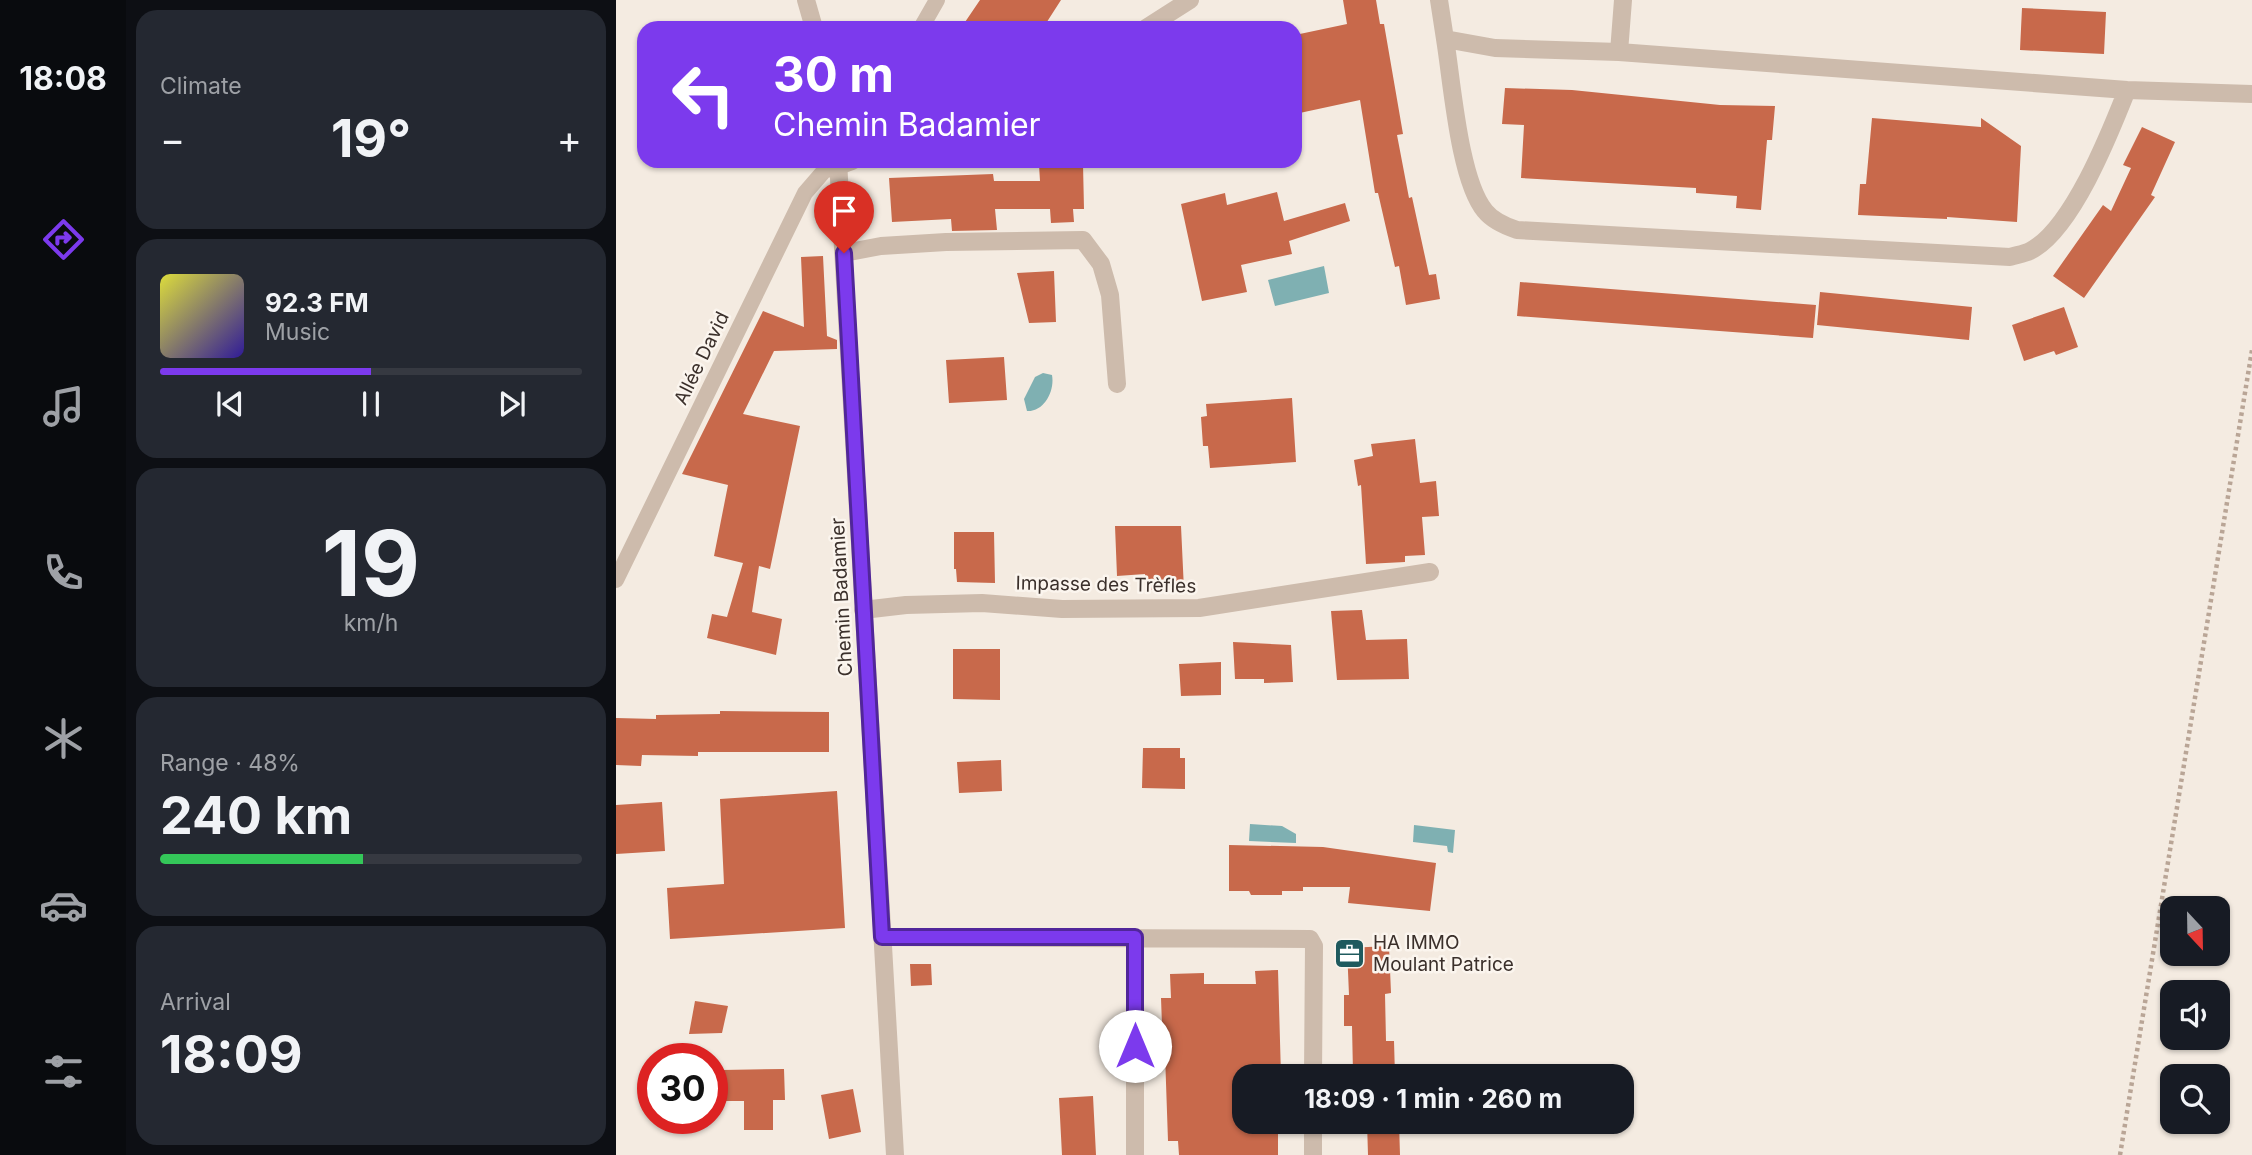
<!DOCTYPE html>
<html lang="en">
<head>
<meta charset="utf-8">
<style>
	body { margin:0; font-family:Inter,sans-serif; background:#242831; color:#f1f3f6; height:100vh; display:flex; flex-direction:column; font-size:26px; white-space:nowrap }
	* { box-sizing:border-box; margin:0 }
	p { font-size:23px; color:#9ea1a6 }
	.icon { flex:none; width:38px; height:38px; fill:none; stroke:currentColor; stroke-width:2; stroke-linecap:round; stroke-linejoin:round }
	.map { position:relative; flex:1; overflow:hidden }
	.drawer { display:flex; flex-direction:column; gap:10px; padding:10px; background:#0d0f14; width:490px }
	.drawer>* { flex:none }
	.top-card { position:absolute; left:21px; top:21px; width:665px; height:147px; border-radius:21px; box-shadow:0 2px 5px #0004; background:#7c3aed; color:#fff; overflow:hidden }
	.needle { width:46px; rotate:158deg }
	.fabs { position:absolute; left:1544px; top:896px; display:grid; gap:14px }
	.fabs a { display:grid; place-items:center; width:70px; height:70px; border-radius:14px; background:#171b24; box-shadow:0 2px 5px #0004; font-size:35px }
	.speed { position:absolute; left:21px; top:1043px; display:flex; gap:14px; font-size:35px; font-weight:700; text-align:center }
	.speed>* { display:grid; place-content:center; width:91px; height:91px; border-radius:50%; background:#171b24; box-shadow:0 2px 5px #0004; line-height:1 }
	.speed .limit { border:10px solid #d22; background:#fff; color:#111 }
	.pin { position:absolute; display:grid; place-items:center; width:60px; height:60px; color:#fff; margin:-72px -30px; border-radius:50% 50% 50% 0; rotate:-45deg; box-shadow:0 0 7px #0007 }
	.pin .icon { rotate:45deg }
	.me { position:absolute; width:77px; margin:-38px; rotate:0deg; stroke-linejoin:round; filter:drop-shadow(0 0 5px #0008) }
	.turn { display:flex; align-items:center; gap:24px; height:147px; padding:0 21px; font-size:32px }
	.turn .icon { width:91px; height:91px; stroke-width:2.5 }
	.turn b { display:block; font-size:49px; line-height:60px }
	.big { font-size:52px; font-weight:700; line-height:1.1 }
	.drawer .widget { flex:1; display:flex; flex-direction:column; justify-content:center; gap:10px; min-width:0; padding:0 24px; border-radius:21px; background:#242831 }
	.drawer .dial { align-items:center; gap:0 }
	.dial b { font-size:91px; line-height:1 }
	.song { display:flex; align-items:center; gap:21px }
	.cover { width:84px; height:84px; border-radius:10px; background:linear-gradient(135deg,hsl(60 70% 55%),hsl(250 70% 35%)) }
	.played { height:7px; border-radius:4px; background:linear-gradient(90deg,#7c3aed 50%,#363941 50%) }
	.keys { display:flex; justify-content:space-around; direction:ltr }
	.heat { display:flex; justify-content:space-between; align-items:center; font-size:38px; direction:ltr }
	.charge { height:10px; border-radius:5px; background:linear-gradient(90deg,#34c759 48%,#363941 0) }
	.trip { position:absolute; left:616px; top:1064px; width:402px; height:70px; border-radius:21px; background:#171b24; box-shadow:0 2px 5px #0004; font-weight:700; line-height:70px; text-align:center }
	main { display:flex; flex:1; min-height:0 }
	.dock { display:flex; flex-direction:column; width:126px; justify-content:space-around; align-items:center; background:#090b0e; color:#9ea1a6 }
	.dock .icon { width:49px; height:49px }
	.dock .current { color:#7c3aed }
	.dock b { font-size:32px; color:#f1f3f6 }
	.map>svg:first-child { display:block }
	.water { fill:#7fb0b2 }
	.building { fill:#c8694b }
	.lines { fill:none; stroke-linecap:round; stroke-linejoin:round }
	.path { stroke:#b9a596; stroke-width:4.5; stroke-dasharray:3.5 3.5; stroke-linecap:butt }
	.service { stroke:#cdbbac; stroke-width:16 }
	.minor { stroke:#cdbbac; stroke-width:18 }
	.tertiary { stroke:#cdbbac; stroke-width:18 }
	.route-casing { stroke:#51269a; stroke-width:18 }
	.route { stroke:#7c3aed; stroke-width:12 }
	.labels { text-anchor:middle; stroke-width:5; stroke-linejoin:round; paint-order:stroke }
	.street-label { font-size:19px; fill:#3b302b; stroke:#fbf5ee }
	.poi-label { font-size:19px; fill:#3b302b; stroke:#fbf5ee; text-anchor:start }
</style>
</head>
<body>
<main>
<nav class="dock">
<b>18:08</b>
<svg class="icon current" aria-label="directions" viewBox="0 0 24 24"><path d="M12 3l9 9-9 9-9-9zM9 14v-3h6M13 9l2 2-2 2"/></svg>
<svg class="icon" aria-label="music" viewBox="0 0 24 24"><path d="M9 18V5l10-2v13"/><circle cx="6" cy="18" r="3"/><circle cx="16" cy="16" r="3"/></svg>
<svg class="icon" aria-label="phone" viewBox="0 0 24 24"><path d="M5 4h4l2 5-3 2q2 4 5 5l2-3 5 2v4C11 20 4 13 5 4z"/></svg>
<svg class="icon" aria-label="climate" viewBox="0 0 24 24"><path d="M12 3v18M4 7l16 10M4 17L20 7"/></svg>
<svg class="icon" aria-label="car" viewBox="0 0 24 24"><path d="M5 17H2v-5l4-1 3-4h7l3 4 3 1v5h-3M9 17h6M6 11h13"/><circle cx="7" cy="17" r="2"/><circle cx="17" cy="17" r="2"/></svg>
<svg class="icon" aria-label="filters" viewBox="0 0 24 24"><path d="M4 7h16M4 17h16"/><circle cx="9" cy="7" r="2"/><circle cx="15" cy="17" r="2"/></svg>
</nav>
<section class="drawer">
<div class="widget"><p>Climate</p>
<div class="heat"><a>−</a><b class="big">19°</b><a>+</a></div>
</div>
<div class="widget">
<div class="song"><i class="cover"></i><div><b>92.3 FM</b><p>Music</p></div></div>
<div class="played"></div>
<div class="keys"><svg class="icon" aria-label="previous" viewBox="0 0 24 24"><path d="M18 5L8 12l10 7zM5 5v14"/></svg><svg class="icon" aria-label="pause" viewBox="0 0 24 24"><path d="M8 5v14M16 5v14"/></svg><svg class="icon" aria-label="next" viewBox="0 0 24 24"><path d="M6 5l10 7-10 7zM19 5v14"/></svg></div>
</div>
<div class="widget dial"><b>19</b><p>km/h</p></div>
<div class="widget"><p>Range · 48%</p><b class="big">240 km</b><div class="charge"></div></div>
<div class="widget"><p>Arrival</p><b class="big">18:09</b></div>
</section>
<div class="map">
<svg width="1636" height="1155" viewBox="0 0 1636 1155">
	<rect width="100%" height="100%" fill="#f4ebe1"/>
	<path class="water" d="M708,266L713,293L659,306L652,280Z
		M427,373L436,375C439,391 428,412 411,411L408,399L419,377Z
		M634,824L666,826L680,834V843L633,841Z
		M798,825L839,830L837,853L832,852L831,846L797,842Z"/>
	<path class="building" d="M364,0H445L427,28H345Z
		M727,0H760L764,24H768L787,134L781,135L793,198L796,197L813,275L820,274L824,299L790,305L783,266L779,267L762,193H759L744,100L679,114V35L731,24Z
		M1406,8L1490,12L1488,54L1404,50Z
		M889,88L956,90L1104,105L1159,106L1156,140H1151L1145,210L1120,208L1121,196L1080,193V188L905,178L908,125L886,124Z
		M1256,118L1365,127V118L1405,146L1401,222L1331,217V219L1242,215L1244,184H1250Z
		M1526,127L1559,142L1535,195L1539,197L1468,298L1437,276L1487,205L1495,211L1515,168L1507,165Z
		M467,164L468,209H457L458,222L435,223L434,209H379L381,230L336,231L335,219L276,222L273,178L377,174L378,181H424L423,165Z
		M661,192L668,221L729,203L734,221L673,241L676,254L625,265L631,292L586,301L565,204L609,193L611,205Z
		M207,256L211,336L221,340V349L158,351L127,414L184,426L154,569L143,566L136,612L166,619L160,655L91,638L96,614L111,617L127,563L98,556L112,485L66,474L147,311L188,327L185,257Z
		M438,271L440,322L413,323L401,273Z
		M904,282L1200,305L1197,338L901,316Z
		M1204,292L1356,307L1353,340L1201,325Z
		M1448,307L1462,347L1440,355L1438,351L1408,361L1396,325Z
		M388,357L391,400L333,403L330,360Z
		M676,398L680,462L594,468L592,446H587L585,417L591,416L590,404Z
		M799,439L804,483L820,481L823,516L806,517L809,555L789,556V562L750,564L745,485L742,486L738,460L757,456L755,444Z
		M499,526H565L568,590H531L529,574L501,576Z
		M338,532H378L379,583L341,582L340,569H338Z
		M746,610L750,640L791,639L793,679L721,680L715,611Z
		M617,642L675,645L677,682L648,683V679H619Z
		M337,649H384V700L337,699Z
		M605,662V695L565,696L563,664Z
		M104,711L213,712V752H82V756L26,755L25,766L0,765V718L40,719V715L104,714Z
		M527,748H564V758H569V789L526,788Z
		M385,760L386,791L343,793L341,762Z
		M221,791L229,928L54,939L51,888L108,884L104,799Z
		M46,802L49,851L0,854V805Z
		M613,845L707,847L820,863L814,911L732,903L734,887H687V891H666V895H635L633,891H613Z
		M773,946L775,993L769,994L770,1041H778L779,1076H747V1073H737L736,1026H728V995H733L731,948Z
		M294,964H315L316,985L295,986Z
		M662,970L665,1076H628V1122H662V1155H563L562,1141H552L548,1025H546L545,998H555L554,974L588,973V984H640L639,971Z
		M79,1001L112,1006L106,1033L73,1034Z
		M168,1069L169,1100H157V1130H128V1101H106V1070Z
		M237,1089L245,1132L213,1139L205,1095Z
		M477,1096L480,1155H446L443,1098Z
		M751,1122H783L784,1155H752Z"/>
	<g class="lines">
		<path class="path" d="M1504,1155L1636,350"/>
		<path class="service" d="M305,28L321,0
			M0,580L189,193L208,171L222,166"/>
		<path class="minor" d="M823,0L829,39L879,48L1003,52L1511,90L1636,94
			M530,28L574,0
			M829,39C836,81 843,180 869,211C877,221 889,226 901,230L1394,257C1400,255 1408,254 1414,251C1456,230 1494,133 1511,90
			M1003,52L1007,0
			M222,166L236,161
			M228,253L265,246L330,242L467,240L485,264L494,295L501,384
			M247,610L290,605L366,603L446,609L583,608L814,572
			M266,937L694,939L698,946L697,1076
			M519,937V1155
			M697,1155V1122"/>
		<path class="tertiary" d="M190,0L198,28
			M222,161L279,1155"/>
	</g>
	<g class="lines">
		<defs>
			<path id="route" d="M228,253L266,937H519V1046"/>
		</defs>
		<use href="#route" class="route-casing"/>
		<use href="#route" class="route"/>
	</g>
	<defs>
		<symbol id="office-square" viewBox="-11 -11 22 22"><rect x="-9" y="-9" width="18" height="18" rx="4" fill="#1f5a5e" stroke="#fbf5ee"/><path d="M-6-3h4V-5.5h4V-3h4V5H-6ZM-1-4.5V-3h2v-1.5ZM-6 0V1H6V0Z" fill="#fff"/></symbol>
	</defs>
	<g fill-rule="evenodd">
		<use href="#office-square" x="716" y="936" width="35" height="35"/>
	</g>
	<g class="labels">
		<g class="street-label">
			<text transform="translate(85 358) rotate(-64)" y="7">Allée David</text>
			<text transform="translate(490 584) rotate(1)" y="7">Impasse des Trèfles</text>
			<text transform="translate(225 597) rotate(-93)" y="7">Chemin Badamier</text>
		</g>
		<g class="poi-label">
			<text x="757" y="949">HA IMMO<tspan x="757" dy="22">Moulant Patrice</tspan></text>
		</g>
	</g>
</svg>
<div class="fabs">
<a><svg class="needle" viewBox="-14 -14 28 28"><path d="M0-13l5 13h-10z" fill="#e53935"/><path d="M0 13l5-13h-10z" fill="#9ea1a6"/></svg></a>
<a><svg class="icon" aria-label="sound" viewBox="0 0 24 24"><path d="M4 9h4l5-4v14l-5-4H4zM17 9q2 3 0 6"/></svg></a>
<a><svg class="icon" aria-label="search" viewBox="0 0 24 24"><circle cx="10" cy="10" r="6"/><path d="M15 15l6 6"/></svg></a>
</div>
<div class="speed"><div class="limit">30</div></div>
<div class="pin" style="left:228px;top:253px;background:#d93025"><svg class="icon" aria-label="arrive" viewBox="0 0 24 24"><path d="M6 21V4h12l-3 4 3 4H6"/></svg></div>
<svg class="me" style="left:519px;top:1046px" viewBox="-20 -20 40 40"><circle r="19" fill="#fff"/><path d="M0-13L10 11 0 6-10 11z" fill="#7c3aed"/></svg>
<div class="trip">18:09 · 1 min · 260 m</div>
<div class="top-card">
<div class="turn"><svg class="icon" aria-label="left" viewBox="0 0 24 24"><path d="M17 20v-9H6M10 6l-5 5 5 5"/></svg><div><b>30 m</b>Chemin Badamier</div></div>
</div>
</div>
</main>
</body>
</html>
